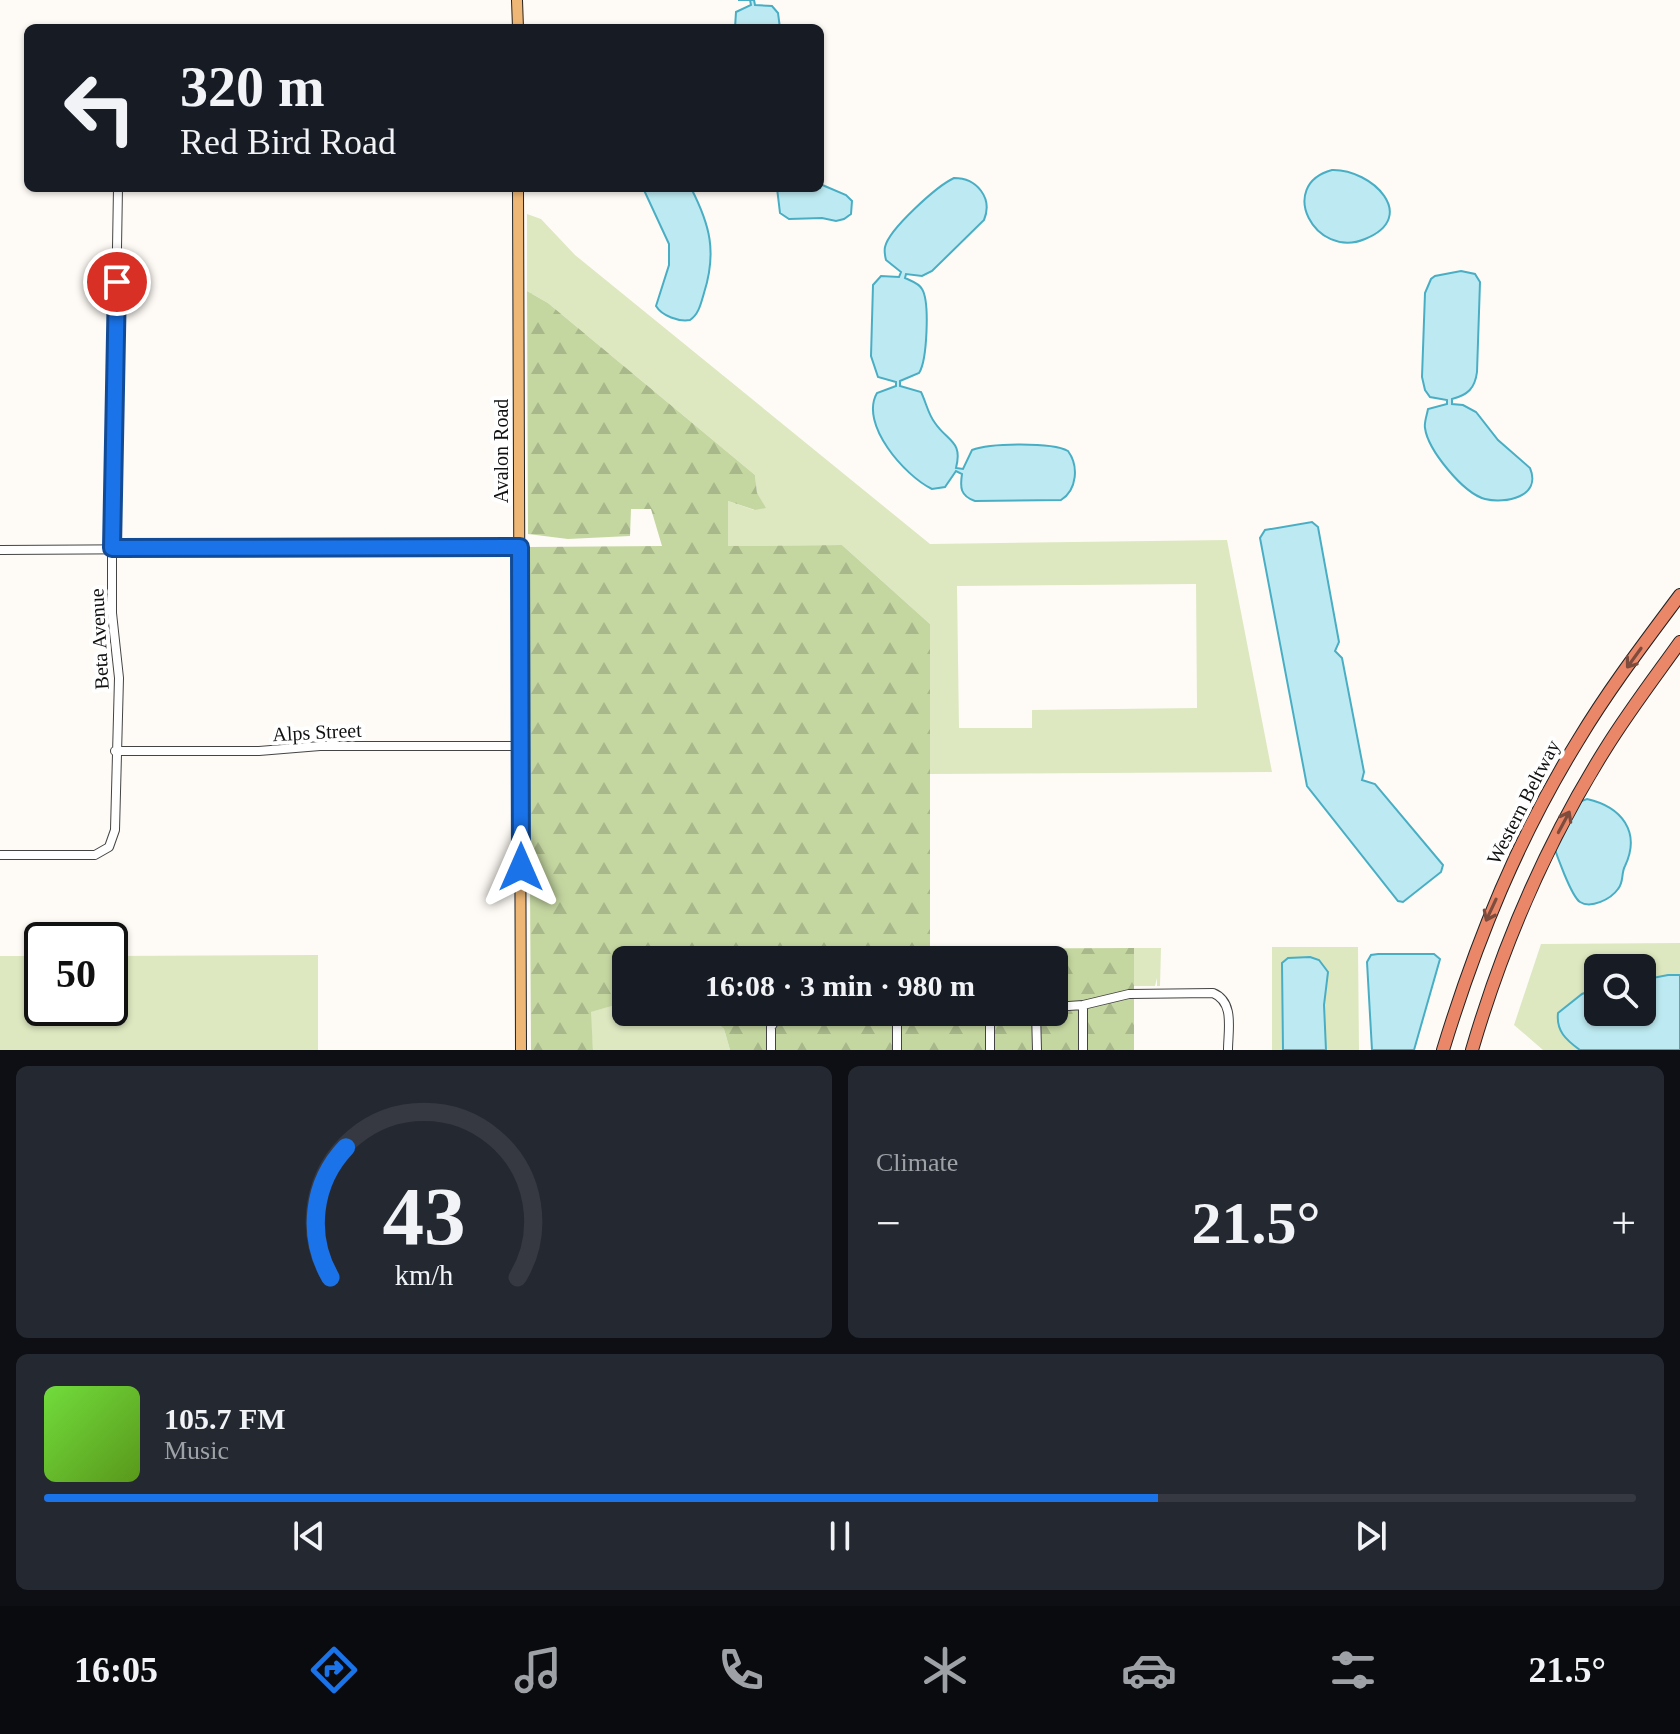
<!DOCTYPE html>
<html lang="en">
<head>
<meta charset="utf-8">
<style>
	body { margin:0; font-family:Georgia,serif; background:#242831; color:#f1f3f6; height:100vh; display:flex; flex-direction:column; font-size:30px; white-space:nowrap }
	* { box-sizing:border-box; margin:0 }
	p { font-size:26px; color:#9ea1a6 }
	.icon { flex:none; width:44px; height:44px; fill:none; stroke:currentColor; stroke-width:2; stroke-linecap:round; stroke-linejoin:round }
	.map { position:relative; height:1050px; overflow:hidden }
	.sheet { display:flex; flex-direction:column; gap:16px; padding:16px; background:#0d0f14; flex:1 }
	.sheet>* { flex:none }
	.banner { position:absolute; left:24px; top:24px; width:800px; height:168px; border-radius:12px; box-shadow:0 2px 6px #0004; background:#171b24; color:#f1f3f6; overflow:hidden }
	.fabs { position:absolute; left:1584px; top:954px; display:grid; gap:16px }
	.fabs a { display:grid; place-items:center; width:72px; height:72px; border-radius:12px; background:#171b24; box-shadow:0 2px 6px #0004; font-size:40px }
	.speed { position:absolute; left:24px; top:922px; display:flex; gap:16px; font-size:40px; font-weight:700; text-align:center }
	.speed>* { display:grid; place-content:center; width:104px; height:104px; border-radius:50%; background:#171b24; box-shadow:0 2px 6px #0004; line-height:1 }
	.speed .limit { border:4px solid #111; border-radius:12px; background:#fff; color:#111 }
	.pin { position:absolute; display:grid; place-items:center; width:68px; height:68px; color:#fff; margin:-34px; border:4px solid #fff; border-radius:50%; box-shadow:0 2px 8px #0007 }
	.me { position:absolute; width:88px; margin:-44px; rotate:0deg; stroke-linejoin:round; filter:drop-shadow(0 0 6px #0008) }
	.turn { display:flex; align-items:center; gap:28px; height:168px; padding:0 24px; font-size:36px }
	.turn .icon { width:104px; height:104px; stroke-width:2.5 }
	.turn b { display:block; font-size:56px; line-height:68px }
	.big { font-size:60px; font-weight:700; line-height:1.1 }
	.sheet .widget { flex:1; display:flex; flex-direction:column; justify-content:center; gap:12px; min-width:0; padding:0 28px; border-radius:12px; background:#242831 }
	.sheet .dial { align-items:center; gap:0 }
	.dial svg { height:208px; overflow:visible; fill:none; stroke:#363941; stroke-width:7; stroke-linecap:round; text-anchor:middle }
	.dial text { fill:#f1f3f6; stroke:none }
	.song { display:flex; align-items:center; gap:24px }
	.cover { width:96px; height:96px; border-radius:12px; background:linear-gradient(135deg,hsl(100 70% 55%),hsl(90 70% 35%)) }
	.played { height:8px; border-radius:4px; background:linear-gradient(90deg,#1a73e8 70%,#363941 70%) }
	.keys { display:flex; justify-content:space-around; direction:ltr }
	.heat { display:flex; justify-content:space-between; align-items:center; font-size:44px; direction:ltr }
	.sheet .tiles { flex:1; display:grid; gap:16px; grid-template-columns:1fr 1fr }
	.widget:last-child { grid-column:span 2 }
	.trip { position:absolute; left:612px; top:946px; width:456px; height:80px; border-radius:12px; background:#171b24; box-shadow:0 2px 6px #0004; font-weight:700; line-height:80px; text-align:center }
	.tab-bar { display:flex; height:128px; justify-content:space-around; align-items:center; background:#090b0e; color:#9ea1a6 }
	.tab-bar .icon { width:56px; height:56px }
	.tab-bar .current { color:#1a73e8 }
	.tab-bar b { font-size:36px; color:#f1f3f6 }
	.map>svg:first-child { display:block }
	.grass { fill:#dde8c0; fill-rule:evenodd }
	.forest { fill:url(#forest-firs) }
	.water { fill:#bdeaf2; stroke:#49aec4; stroke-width:2 }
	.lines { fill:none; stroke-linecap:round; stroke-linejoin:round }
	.minor-casing { stroke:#444; stroke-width:10 }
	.major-casing { stroke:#222; stroke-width:12 }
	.highway-casing { stroke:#222; stroke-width:14 }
	.minor { stroke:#fff; stroke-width:8 }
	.major { stroke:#efb775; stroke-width:10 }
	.highway { stroke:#ea8768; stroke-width:12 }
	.oneway { stroke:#7e4c3c }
	.route-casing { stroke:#114b97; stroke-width:20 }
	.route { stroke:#1a73e8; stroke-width:14 }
	.labels { text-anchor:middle; stroke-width:8; stroke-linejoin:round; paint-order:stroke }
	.street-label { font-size:20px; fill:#111; stroke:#fff }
</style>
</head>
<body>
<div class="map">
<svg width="1680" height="1050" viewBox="0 0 1680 1050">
	<defs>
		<pattern id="forest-firs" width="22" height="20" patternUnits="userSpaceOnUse" patternTransform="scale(2)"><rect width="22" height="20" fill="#c5d7a1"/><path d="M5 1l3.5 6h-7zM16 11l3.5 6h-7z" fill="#a8b88a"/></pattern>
	</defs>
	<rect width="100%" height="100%" fill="#fefbf6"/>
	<path class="grass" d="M527,214L541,219L575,255L930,544L1227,540L1272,772L930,774V624L842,545L728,546V501L754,510L757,493L755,475L548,303L527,291ZM1196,584L1197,708L1032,710V728H959L957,586Z
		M1680,943V975L1642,980V968H1598V988L1589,990L1568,1041L1580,1050H1543L1514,1025L1541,944Z
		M1272,947H1358L1359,1050H1272Z
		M1134,948H1161L1160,986H1157V978L1155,986H1134Z
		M318,955V1050H0V956H42V1008H110V956Z
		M626,1002V1012H705L724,1029L730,1050H593L590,1012Z"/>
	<path class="forest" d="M527,291L548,303L755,475L757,493L766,508L755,510L728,501V546L842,545L930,624V949L1134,948V1050H730L724,1029L705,1012H1054V960H626V1002L591,1012L593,1050H531L528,547L662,546L651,509H631L630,536L568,539L528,534Z"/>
	<path class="water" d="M738,0H754L755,5L772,6L778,13L780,28H735L736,12L751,5L750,0Z
		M1332,170C1372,169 1420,217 1365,239C1315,260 1276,185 1332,170Z
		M954,178C977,178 993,198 984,220L932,271L922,276L906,274L905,278C911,281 919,283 922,289C930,302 927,361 919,373L900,381V386L921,392C926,402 928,414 935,423C948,442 963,441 956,468L963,469L972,450C990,443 1052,442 1068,451C1079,466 1077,490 1061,500L975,501C960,496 960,487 962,474L956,471L945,487L932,489C905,476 859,424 877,393L896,386V382L878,377L871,356L873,285L881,276L899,277L901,272L886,260C885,256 884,252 885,247C889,229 937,186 954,178Z
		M820,184L846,195L852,201L851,214L844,219L836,221L822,218L789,219L780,213L777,188H820Z
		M643,188H691C710,225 717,252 704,293C701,303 699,314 690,320C679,322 662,316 656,306L669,265V244Z
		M1461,271L1475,274L1480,282L1477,372C1475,388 1468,395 1452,399V404L1463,405L1476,412L1498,440L1530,468C1542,497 1505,504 1485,499C1463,493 1428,450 1425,428C1424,422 1427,415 1428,409L1447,404V400L1430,397L1425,390L1422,377L1425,293L1431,279L1435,276Z
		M1312,522L1318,527L1339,642L1335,651L1342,658L1364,772L1362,780L1375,784L1443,865L1441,872L1403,902L1398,901L1307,786L1260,538L1265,530Z
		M1587,799C1622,807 1641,832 1625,866C1621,873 1624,882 1618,889C1611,899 1591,909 1580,902C1571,896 1556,853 1552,841L1576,803Z
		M1378,954H1434L1440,959L1414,1050H1372L1367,962L1371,955Z
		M1310,957L1319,960L1328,972L1324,1005L1326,1050H1283L1282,963L1288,958Z
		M1668,975H1680V1050H1580C1566,1040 1556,1031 1558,1013L1582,994L1598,988V1012H1642V980Z"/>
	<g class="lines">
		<defs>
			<path id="minor" d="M0,550L520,547
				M115,751H259L320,746H521
				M0,855H95L109,847L115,830L119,678L112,613V548L118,188
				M1083,1005V1050
				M1054,1007L1083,1005L1129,994L1213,993C1235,1002 1228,1030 1228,1050
				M990,1012V1050
				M1036,1012L1037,1050
				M897,1016V1050
				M771,1050V1027L777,1018L988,1012"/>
			<path id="major" d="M517,0L518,28
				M518,188L521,1050"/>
			<path id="highway" d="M1443,1050C1477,939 1518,838 1579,739C1609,689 1645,642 1680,595
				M1472,1050C1503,944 1547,842 1606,748C1629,711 1655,677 1680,642"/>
		</defs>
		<use href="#minor" class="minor-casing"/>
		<use href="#major" class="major-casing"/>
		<use href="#highway" class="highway-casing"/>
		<use href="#minor" class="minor"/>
		<use href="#major" class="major"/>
		<use href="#highway" class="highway"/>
	</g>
	<defs><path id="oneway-shaft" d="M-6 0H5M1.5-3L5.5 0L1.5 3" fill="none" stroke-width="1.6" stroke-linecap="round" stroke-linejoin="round" transform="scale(2)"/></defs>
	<g class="oneway">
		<use href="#oneway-shaft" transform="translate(1634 658) rotate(126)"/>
		<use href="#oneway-shaft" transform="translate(1564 822) rotate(-62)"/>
		<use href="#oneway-shaft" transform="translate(1491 910) rotate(115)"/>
	</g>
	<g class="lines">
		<defs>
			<path id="route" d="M117,282L112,548L520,547L521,867"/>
		</defs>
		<use href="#route" class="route-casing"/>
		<use href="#route" class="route"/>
	</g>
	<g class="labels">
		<g class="street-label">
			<text transform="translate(501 451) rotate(-90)" y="7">Avalon Road</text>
			<text transform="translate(99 639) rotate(-93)" y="7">Beta Avenue</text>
			<text transform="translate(317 732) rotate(-3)" y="7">Alps Street</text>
			<text transform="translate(1523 802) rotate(-63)" y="7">Western Beltway</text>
		</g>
	</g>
</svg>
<div class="fabs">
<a><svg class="icon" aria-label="search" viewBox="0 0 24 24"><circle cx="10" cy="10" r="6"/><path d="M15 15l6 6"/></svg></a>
</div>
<div class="speed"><div class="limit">50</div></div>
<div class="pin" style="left:117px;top:282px;background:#d93025"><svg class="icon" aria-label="arrive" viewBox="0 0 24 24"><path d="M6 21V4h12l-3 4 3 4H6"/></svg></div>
<svg class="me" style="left:521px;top:867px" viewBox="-20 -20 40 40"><path d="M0-17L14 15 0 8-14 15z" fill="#1a73e8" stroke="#fff" stroke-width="4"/></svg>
<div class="trip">16:08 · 3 min · 980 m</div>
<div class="banner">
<div class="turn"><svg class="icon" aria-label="left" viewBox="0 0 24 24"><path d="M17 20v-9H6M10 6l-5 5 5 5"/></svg><div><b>320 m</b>Red Bird Road</div></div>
</div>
</div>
<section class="sheet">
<div class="tiles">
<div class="widget dial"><svg viewBox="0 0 100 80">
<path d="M14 69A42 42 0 1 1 86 69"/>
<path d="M14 69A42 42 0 0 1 20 19" stroke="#1a73e8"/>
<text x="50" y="56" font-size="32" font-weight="700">43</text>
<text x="50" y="72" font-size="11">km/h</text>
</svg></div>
<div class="widget"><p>Climate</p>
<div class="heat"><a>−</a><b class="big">21.5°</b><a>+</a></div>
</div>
<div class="widget">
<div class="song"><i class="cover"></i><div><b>105.7 FM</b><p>Music</p></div></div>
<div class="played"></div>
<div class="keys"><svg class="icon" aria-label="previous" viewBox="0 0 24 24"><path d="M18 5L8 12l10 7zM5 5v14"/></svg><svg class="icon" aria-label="pause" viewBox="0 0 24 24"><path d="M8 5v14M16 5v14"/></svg><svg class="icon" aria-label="next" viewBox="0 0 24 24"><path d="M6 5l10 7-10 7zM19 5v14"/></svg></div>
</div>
</div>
</section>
<nav class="tab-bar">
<b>16:05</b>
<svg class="icon current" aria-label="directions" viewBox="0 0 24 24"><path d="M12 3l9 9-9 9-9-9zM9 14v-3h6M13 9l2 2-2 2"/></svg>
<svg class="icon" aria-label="music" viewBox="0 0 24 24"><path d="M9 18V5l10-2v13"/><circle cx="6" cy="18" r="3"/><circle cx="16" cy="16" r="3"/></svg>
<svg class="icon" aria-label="phone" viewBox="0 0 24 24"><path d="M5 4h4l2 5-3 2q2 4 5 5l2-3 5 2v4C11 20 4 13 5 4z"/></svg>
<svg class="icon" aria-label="climate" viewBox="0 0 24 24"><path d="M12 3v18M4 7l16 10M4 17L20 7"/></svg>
<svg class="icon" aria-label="car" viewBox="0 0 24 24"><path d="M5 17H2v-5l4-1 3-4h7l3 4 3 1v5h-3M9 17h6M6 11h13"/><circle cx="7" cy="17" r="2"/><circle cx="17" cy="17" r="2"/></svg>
<svg class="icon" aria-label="filters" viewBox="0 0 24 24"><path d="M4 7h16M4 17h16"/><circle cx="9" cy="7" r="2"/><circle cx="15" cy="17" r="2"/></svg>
<b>21.5°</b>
</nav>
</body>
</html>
